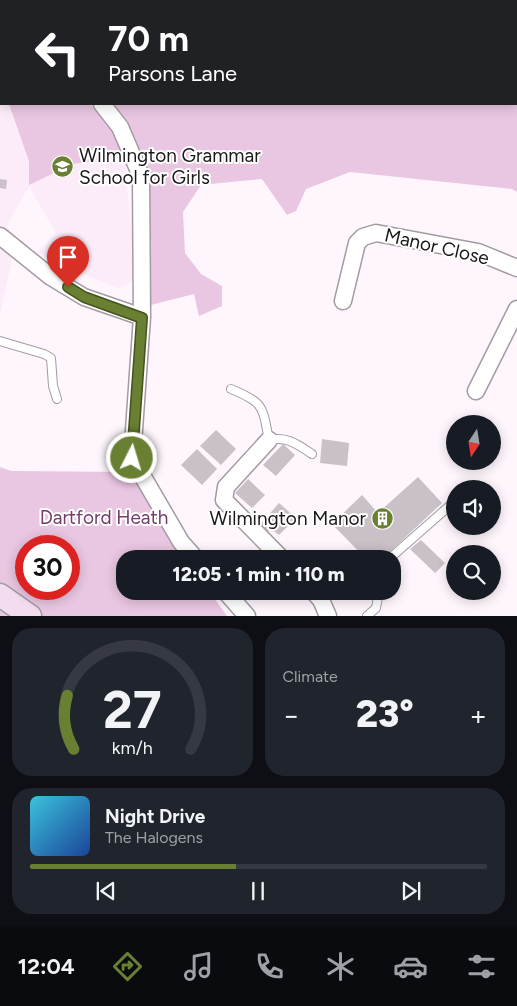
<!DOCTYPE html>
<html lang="en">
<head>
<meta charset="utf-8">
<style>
	body { margin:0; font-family:Figtree,sans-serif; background:#20242c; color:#f1f3f6; height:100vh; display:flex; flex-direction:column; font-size:19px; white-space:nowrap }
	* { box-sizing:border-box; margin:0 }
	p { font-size:16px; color:#9ea1a6 }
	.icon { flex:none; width:28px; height:28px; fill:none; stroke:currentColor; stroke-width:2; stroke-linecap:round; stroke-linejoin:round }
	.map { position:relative; height:616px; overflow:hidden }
	.sheet { display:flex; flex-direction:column; gap:12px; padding:12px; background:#0d0f14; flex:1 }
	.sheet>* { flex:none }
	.banner { position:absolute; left:0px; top:0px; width:518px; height:105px; box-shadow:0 2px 12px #0003; background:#202124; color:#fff; overflow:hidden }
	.needle { width:32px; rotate:192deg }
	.controls { position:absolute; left:446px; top:415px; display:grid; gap:10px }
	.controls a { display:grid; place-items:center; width:55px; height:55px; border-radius:50%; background:#171b24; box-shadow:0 2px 12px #0003; font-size:25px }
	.speed { position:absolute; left:15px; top:535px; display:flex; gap:10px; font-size:25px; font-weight:700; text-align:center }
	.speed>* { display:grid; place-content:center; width:65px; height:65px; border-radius:50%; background:#171b24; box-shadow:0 2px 12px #0003; line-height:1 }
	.speed .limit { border:8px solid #d22; background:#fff; color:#111 }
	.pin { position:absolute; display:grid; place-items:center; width:42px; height:42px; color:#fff; margin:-51px -21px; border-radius:50% 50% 50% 0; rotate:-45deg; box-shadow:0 0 5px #0007 }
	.pin .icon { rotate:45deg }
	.me { position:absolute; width:55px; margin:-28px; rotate:5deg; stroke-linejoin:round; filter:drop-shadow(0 0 4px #0008) }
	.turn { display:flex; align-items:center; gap:18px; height:105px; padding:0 25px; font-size:22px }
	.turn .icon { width:65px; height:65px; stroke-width:2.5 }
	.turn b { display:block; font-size:35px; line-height:42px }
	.big { font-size:38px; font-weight:800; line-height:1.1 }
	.sheet .card { flex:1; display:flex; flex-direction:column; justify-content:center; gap:8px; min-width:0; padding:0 18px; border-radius:20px; background:#20242c }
	.sheet .dial { align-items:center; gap:0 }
	.dial svg { height:130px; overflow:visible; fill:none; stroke:#363941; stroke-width:7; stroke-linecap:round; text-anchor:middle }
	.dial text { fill:#f1f3f6; stroke:none }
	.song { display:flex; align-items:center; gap:15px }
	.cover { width:60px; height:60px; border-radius:8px; background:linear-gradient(135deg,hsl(190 70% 55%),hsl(220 70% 35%)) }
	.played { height:5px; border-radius:2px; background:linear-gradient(90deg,#698032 45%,#363941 45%) }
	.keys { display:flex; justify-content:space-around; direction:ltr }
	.heat { display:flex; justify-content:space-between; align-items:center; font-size:28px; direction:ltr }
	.sheet .tiles { flex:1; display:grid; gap:12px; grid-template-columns:1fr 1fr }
	.card:last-child { grid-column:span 2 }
	.trip { position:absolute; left:116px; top:550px; width:285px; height:50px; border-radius:20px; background:#171b24; box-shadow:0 2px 12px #0003; font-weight:800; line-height:50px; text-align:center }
	.dock { display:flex; height:80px; justify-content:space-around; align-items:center; background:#090b0e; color:#9ea1a6 }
	.dock .icon { width:35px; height:35px }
	.dock .selected { color:#698032 }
	.dock b { font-size:22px; color:#f1f3f6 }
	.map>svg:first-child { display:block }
	.built { fill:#fcebf8 }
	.green { fill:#e9c6e1; fill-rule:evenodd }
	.building { fill:#cac0c8 }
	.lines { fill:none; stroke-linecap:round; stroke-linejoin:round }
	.lane-casing { stroke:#a49aa2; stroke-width:10 }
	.street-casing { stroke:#a49aa2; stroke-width:19 }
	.secondary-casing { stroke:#a49aa2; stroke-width:25 }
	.lane { stroke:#fff; stroke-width:8 }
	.street { stroke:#fff; stroke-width:16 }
	.secondary { stroke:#f4dcef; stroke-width:22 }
	.route-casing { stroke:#445320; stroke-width:12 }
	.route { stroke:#698032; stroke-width:9 }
	.labels { text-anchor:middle; stroke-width:4; stroke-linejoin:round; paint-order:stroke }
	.poi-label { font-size:19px; fill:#1b181a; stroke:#fff; text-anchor:start }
	.street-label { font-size:19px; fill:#1b181a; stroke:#fff }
	.park-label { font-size:19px; fill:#713d68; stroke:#fff }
</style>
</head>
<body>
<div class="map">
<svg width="517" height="616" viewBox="0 0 517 616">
	<rect width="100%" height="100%" fill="#fef6fc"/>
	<path class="built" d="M0,17L1,104H90L127,157L126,176L136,279L119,289L37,253L56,233L29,186L6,227L17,237L0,315Z"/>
	<path class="green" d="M358,0H517V192L512,189L350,172L306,189L296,211L287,215L262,179L201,185L183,212L185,253L201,274L222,286V306L199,316L194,294L151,305L147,167L136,142L108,104H516V1Z
		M0,17L1,104H90L112,129L127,157L72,164L29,185V161L9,104L0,105Z
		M0,467L11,471L130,472L184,559H125V591H209L227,616H0ZM26,546H69V589H26Z"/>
	<path class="building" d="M0,179L7,180L6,189L0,188Z
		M216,430L236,449L221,465L200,446Z
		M322,439L349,443L347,466L320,463Z
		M283,444L295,455L276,476L263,465Z
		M197,449L217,469L202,485L181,465Z
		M418,477L442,503L382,559H366L332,524L362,495L378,513Z
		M248,479L265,495L252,508L235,493Z
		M279,503L296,518L279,535L271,529L265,535L258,527Z
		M421,540L445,563L435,573L410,549Z"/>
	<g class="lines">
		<defs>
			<path id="lane" d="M123,1V0
				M0,341L44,354L51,358L53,386L57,399
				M231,389C265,403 262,406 269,440C287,436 297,444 312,454
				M389,559L455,501
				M367,616L376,608L379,591"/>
			<path id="street" d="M0,12L1,13
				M102,104L120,127L141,176L142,317L132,458L181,542L196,559
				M0,236L51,277L84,297L142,317
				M343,301L357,243L363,237L376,233L478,252L517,268
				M476,391L517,309
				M269,440L226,487L224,500L282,559
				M225,591L247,616
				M313,591L321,600L328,616"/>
			<path id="secondary" d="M0,595L30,616"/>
		</defs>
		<use href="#lane" class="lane-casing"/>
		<use href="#street" class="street-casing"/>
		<use href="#secondary" class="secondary-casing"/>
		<use href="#lane" class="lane"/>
		<use href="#street" class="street"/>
		<use href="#secondary" class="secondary"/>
	</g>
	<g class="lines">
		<defs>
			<path id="route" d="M68,287L84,297L142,318L132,458"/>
		</defs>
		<use href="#route" class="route-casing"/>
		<use href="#route" class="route"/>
	</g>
	<defs>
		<symbol id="school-disc" viewBox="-11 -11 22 22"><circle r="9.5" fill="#698032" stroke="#fff"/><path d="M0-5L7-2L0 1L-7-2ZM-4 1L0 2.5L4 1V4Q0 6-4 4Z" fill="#fff"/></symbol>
		<symbol id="building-disc" viewBox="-11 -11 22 22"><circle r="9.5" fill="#698032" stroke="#fff"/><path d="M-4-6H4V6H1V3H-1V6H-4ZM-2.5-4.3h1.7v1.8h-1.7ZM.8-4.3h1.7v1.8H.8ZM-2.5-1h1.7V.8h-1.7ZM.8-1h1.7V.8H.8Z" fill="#fff"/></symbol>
	</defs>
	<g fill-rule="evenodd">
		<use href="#school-disc" x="50" y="154" width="25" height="25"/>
		<use href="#building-disc" x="370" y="506" width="25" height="25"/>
	</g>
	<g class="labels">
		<g class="poi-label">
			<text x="79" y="162">Wilmington Grammar<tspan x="79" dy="22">School for Girls</tspan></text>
			<text x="366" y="525" text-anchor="end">Wilmington Manor</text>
		</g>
		<g class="street-label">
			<text transform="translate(437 246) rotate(13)" y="7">Manor Close</text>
		</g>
		<g class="park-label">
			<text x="104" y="524">Dartford Heath</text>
		</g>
	</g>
</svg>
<div class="controls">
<a><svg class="needle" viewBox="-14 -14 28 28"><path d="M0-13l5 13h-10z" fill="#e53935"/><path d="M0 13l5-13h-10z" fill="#9ea1a6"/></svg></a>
<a><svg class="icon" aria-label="sound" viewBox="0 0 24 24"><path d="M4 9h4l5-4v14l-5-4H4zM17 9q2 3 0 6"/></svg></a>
<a><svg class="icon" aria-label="search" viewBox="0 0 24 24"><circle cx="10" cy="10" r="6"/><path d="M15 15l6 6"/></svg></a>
</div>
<div class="speed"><div class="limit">30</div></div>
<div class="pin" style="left:68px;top:287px;background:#d93025"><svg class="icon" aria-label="arrive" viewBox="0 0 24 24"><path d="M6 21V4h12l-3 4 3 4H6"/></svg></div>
<svg class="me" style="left:132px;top:458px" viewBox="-20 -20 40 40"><circle r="17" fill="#698032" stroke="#fff" stroke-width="3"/><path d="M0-11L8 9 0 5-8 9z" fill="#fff"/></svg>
<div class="trip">12:05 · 1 min · 110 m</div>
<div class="banner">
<div class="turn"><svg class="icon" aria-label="left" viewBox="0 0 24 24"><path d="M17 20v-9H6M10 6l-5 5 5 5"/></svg><div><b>70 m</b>Parsons Lane</div></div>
</div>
</div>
<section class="sheet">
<div class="tiles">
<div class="card dial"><svg viewBox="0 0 100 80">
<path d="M14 69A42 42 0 1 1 86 69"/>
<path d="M14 69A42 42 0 0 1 10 36" stroke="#698032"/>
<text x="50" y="56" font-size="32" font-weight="700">27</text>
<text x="50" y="72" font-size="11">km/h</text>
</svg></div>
<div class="card"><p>Climate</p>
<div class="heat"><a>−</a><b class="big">23°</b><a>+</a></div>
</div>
<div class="card">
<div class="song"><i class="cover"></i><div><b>Night Drive</b><p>The Halogens</p></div></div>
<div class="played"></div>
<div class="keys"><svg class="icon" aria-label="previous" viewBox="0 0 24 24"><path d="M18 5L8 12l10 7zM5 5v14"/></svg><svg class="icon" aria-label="pause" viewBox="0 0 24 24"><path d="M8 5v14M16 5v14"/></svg><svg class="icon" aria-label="next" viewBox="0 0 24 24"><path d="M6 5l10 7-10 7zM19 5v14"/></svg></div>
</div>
</div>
</section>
<nav class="dock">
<b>12:04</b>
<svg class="icon selected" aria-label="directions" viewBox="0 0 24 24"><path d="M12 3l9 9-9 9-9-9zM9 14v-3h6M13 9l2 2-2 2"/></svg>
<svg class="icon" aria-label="music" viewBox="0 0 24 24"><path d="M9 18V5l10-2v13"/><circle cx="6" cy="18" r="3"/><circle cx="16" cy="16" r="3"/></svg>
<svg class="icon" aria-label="phone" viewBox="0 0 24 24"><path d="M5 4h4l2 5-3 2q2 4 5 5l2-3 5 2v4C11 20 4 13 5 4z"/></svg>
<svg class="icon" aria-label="climate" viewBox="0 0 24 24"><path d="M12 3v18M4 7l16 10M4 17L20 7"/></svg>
<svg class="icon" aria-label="car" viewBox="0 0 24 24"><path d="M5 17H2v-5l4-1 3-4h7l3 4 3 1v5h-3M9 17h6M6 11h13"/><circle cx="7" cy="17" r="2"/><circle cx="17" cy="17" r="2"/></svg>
<svg class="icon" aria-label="filters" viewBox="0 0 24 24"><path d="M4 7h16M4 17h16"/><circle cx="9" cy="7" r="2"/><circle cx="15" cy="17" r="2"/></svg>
</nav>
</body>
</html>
